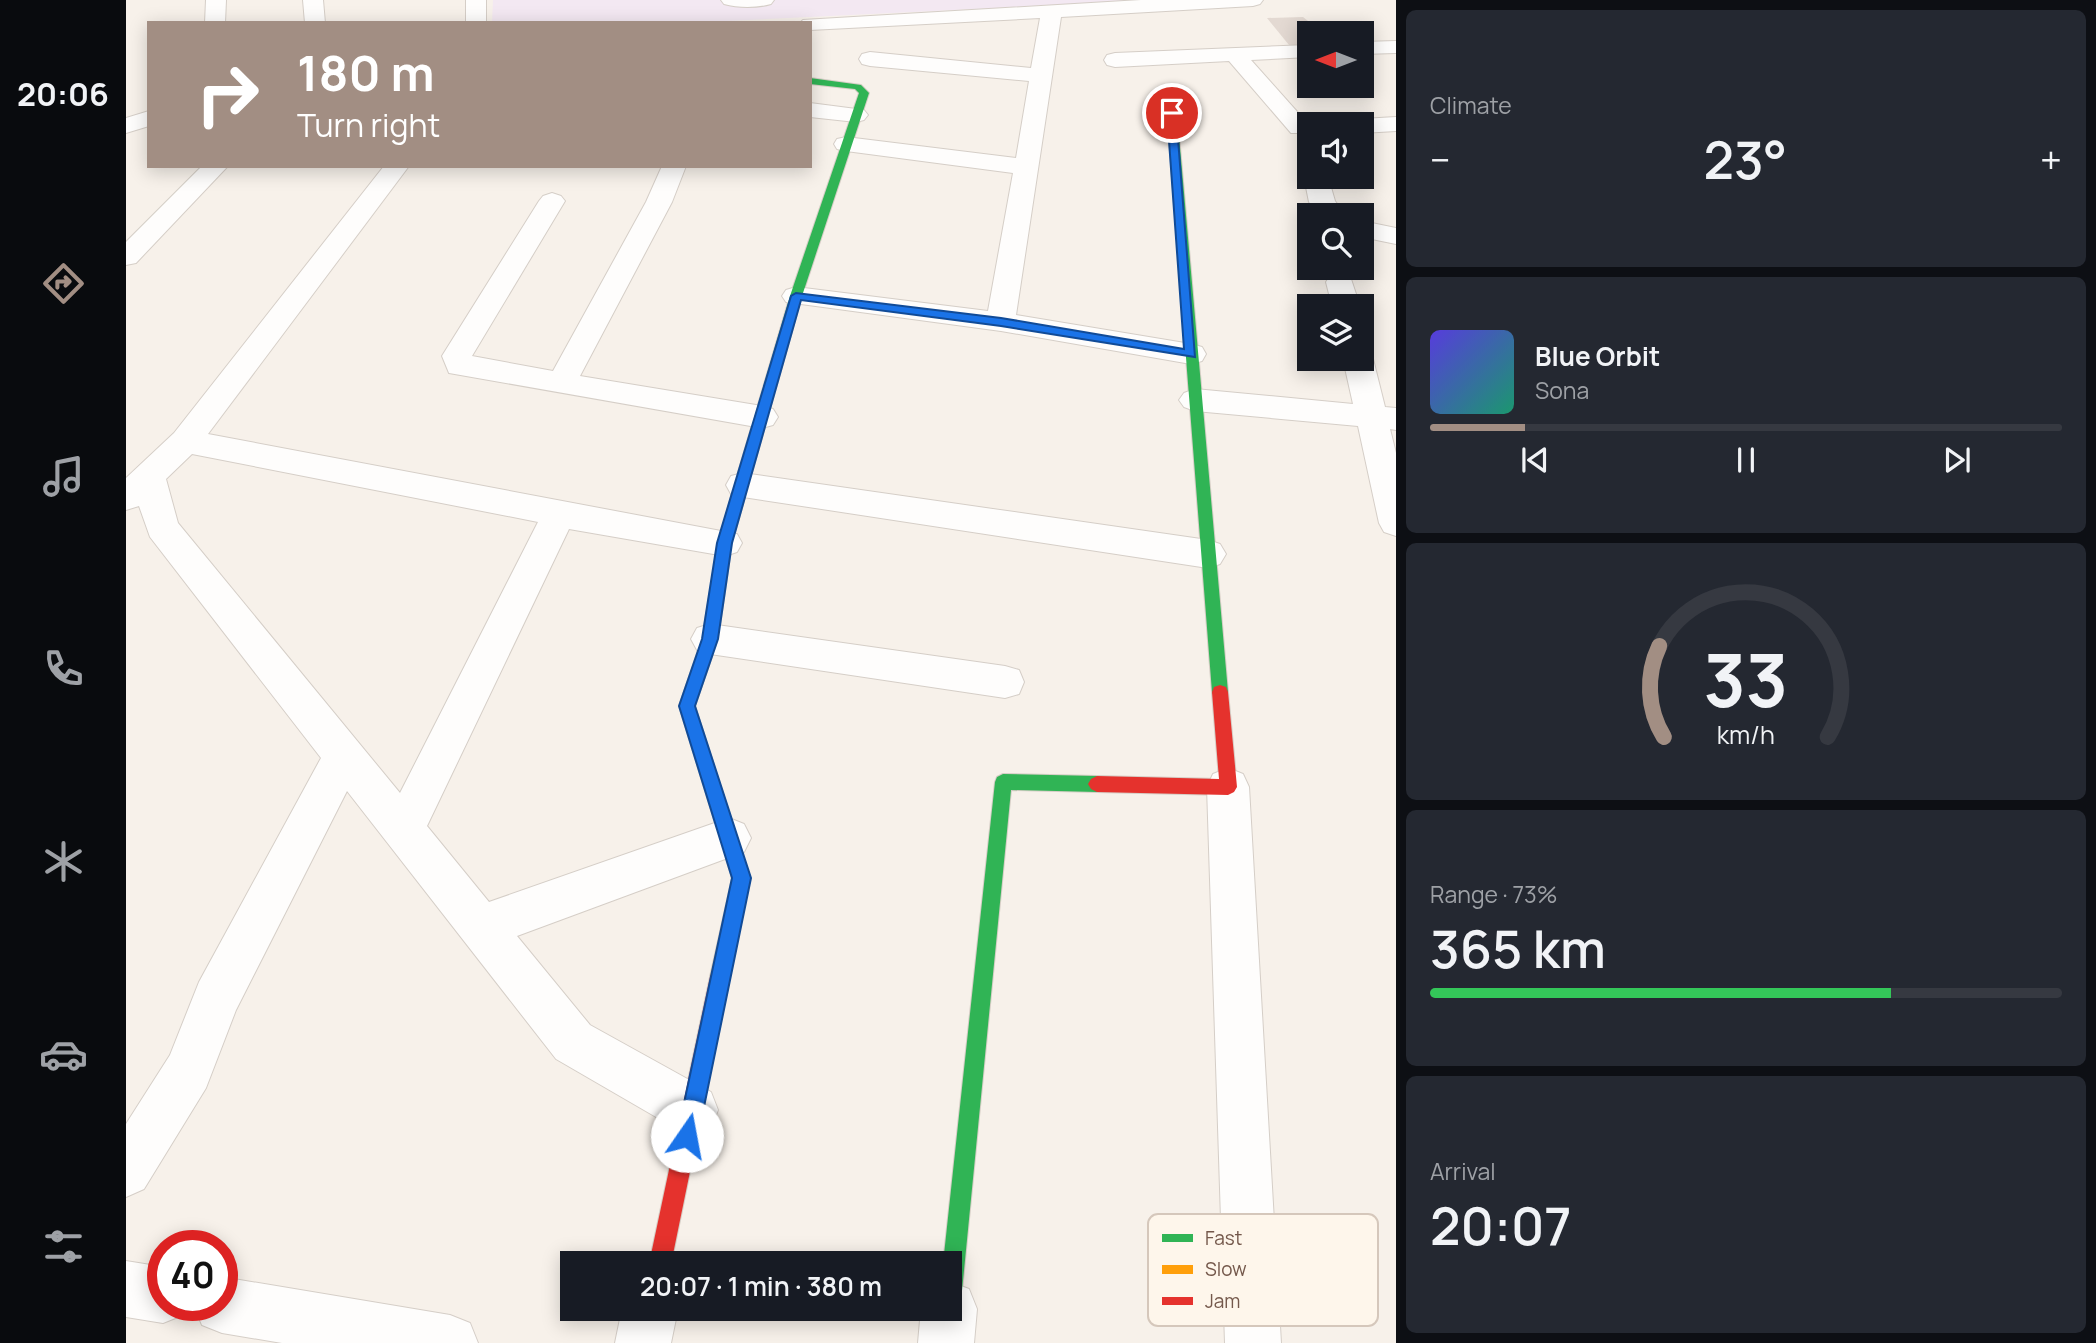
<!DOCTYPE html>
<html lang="en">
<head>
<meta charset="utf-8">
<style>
	body { margin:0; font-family:Manrope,sans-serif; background:#242831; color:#f1f3f6; height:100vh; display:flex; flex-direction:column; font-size:26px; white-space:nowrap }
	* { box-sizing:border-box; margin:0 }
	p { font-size:23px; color:#9ea1a6 }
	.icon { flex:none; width:38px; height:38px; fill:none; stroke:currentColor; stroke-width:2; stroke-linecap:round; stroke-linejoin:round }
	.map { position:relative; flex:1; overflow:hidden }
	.sheet { display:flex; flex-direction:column; gap:10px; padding:10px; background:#0d0f14; width:700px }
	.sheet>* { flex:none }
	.guide { position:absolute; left:21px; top:21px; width:665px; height:147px; border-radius:0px; box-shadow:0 4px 18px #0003; background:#a28e83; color:#fff; overflow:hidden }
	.needle { width:46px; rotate:270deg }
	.fabs { position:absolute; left:1171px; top:21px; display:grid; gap:14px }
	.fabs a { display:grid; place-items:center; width:77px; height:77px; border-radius:0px; background:#171b24; box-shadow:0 4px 18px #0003; font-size:35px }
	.speed { position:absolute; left:21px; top:1230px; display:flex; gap:14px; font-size:35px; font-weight:700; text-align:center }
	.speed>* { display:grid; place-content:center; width:91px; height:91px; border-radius:50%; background:#171b24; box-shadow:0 4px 18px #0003; line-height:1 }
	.speed .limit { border:10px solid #d22; background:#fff; color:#111 }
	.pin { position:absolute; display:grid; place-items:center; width:60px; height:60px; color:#fff; margin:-30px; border:4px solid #fff; border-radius:50%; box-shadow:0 2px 7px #0007 }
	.me { position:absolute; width:77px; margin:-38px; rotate:12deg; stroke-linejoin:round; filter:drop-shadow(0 0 5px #0008) }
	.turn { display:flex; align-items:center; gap:24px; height:147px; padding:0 35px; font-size:32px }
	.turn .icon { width:91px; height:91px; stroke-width:2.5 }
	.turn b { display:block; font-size:49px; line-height:60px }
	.big { font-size:52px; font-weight:600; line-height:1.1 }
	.sheet .card { flex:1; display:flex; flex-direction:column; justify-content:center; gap:10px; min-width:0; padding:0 24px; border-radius:10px; background:#242831 }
	.sheet .dial { align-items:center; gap:0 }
	.dial svg { height:182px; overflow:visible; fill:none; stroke:#363941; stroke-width:7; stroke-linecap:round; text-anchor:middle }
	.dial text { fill:#f1f3f6; stroke:none }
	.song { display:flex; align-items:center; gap:21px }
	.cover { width:84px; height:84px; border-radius:10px; background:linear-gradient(135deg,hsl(250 70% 55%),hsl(160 70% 35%)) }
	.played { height:7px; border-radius:4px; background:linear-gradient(90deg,#a28e83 15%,#363941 15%) }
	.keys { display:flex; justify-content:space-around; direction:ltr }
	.heat { display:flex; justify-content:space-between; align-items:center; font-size:38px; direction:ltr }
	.charge { height:10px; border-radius:5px; background:linear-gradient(90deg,#34c759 73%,#363941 0) }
	.trip { position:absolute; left:434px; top:1251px; width:402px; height:70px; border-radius:0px; background:#171b24; box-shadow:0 4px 18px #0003; font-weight:600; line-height:70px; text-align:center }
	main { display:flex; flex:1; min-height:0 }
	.tabs { display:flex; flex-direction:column; width:126px; justify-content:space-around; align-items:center; background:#090b0e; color:#9ea1a6 }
	.tabs .icon { width:49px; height:49px }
	.tabs .active { color:#a28e83 }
	.tabs b { font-size:32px; color:#f1f3f6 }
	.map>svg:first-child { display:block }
	.education { fill:#f3e8f2 }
	.building { fill:#e3d9d2 }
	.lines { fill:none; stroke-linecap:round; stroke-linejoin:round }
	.street-casing { stroke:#d5cec7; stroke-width:2 }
	.fast-casing { stroke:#d6cec6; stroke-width:2 }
	.slow-casing { stroke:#d6cec6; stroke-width:2 }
	.jam-casing { stroke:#d6cec6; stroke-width:2 }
	.street { fill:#fefdfc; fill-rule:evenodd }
	.fast { fill:#30b455; fill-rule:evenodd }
	.slow { fill:#ff9f0a; fill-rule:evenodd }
	.jam { fill:#e5322d; fill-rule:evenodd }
	.route { fill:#1a73e8; stroke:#114b97; stroke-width:2 }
	.key { fill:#fef6eb; stroke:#d5c7bb; stroke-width:2 }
	.key-label { font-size:19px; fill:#74584b }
</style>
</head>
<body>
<main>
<nav class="tabs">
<b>20:06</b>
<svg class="icon active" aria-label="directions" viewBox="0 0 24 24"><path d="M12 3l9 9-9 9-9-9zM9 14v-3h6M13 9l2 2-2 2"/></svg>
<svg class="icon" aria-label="music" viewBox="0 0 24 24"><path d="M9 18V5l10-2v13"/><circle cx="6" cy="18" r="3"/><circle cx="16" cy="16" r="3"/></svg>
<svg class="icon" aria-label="phone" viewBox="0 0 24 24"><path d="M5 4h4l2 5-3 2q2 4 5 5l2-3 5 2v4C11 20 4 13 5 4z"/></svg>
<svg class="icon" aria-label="climate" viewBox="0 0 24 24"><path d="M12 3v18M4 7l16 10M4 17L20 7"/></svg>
<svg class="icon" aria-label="car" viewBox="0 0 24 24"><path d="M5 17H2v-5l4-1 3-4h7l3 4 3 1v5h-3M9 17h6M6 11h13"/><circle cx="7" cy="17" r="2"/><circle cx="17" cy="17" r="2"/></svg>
<svg class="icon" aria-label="filters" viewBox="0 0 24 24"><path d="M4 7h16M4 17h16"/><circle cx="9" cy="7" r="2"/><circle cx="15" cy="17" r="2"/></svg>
</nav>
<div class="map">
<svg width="1270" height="1343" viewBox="0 0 1270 1343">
	<rect width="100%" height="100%" fill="#f7f1ea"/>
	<path class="education" d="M367,0H1039L559,23H366Z"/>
	<path class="building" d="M1177,17L1197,33H1183V45H1163L1141,18Z"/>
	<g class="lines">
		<defs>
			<path id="street" d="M80,0H100L99,23H79Z
				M177,0H197L199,23H179Z
				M340,0H360V23H340Z
				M595,0H648L645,4C631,8 612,8 598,4Z
				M1015,0H1137L1134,4L1127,6L935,17L890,315L1065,344L1076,347L1080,354L1076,361L1065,364L875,331L660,302L656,296L660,290L670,287L862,311L887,173L720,151L711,149L708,144L711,139L720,137L890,158L903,81L744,66L736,64L733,59L736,54L744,52L905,68L914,18L684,30V23H674L677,20Z
				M1270,41V53L1236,54V42Z
				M1183,45V57L1125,60L1183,125L1181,133H1165L1103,61L989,67L981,65L978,60L981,55L989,53Z
				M684,103L738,110L742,115L738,120L730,122L684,117Z
				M23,111V126L0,133V118Z
				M1270,117V131L1236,133V124H1225L1236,119Z
				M76,166H102L10,263L0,265V242Z
				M258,166H283L82,434L611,534L616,543L611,552L599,556L443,529L301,826L363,902L603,818L618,824L625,838L618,852L391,936L464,1025L585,1092L592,1110L585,1128L567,1135L549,1128L430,1059L221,791L110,1010L80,1088L18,1189L0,1197V1124L44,1055L73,982L195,758L24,537L13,506L0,510V478L48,433ZM66,454L412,522L274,793L52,523L40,479Z
				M536,166H560L546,202L454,376L636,406L647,409L652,417L647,425L636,428L323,373L316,356L413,201L417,196L426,193L435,196L439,201L346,356L427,371L520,202Z
				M1183,171V177H1202L1209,201L1219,215H1193L1183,202L1178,177Z
				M1236,221L1270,228V244L1236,237Z
				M1214,274L1224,276L1234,306H1206L1200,282L1204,276Z
				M1236,350L1243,352L1247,359L1259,407L1270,408V430L1264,429L1270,453V536L1258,532L1253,523L1232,426L1069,411L1058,407L1053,400L1058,393L1069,389L1227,404L1217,359H1236Z
				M617,473L1082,540L1094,544L1100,554L1094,564L1082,568L617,497L605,494L600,485L605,476Z
				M584,624L879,666L893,670L898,682L893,694L879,698L584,654L571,650L565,639L571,628Z
				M1102,768L1117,774L1123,787L1155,1343H1099L1081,787L1087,774Z
				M0,1261L37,1267V1306H60L57,1315L37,1323L0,1317Z
				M96,1277L324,1315L344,1323L352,1343H156L96,1333L76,1325L68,1306H96Z
				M824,1282L843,1289L851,1309L848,1343H792L795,1309H824Z
				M496,1309H552L545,1343H489Z"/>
			<path id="fast" d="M684,78L735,85L743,93L676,296L627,469L620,474L613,469L664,296L733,93L729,89L684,84Z
				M1046,110L1051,113L1102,692L1100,697L1094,699L1088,697L1086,692L1041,113Z
				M877,774L971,776L977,779L980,784L977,789L971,792L885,790L835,1301L832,1309L824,1312L816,1309H824V1264H817L869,782L871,777Z"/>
			<path id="slow" d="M620,464L627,469L606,543L592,639L569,706L624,878L604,977L601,984L594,987L587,984L584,977L606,878L553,706L576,639L592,543L613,469Z"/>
			<path id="jam" d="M1094,685L1100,687L1102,692L1111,787L1108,792L1102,795L971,792L965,789L962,784L965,779L971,776L1093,779L1086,692L1088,687Z
				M594,967L601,970L604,977L545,1264H523L584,977L587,970Z"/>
		</defs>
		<use href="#street" class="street-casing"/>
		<use href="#fast" class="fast-casing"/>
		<use href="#slow" class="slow-casing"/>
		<use href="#jam" class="jam-casing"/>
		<use href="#street" class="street"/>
		<use href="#fast" class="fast"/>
		<use href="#slow" class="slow"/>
		<use href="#jam" class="jam"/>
	</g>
	<path class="route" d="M1046,110L1050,113L1069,357L875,326L675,300L606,543L592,639L569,706L625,878L572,1136L569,1143L561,1146L554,1143L551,1136L606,878L553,706L576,639L591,543L665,296L670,293L875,318L1058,349L1041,113Z"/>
	<rect x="1022" y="1214" width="230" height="112" rx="10" class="key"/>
	<rect x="1036" y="1234" width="31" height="8" fill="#30b455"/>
	<rect x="1036" y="1265" width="31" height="9" fill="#ff9f0a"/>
	<rect x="1036" y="1297" width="31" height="8" fill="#e5322d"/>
	<g class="key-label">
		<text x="1079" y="1245">Fast</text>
		<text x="1079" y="1276">Slow</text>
		<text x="1079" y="1308">Jam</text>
	</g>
</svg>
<div class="fabs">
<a><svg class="needle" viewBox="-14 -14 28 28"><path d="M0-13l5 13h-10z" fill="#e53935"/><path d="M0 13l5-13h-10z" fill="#9ea1a6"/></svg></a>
<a><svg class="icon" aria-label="sound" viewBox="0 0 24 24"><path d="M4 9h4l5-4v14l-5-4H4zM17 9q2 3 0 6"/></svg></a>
<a><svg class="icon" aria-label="search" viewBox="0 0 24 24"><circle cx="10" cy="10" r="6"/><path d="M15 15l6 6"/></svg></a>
<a><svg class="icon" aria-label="layers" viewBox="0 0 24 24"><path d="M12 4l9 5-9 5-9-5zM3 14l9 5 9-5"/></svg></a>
</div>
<div class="speed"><div class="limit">40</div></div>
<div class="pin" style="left:1046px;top:113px;background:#d93025"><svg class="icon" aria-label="arrive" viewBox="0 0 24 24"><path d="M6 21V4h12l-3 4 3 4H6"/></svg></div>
<svg class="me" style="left:561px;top:1136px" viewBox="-20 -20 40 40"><circle r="19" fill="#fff"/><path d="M0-13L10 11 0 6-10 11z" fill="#1a73e8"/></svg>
<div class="trip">20:07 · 1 min · 380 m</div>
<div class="guide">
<div class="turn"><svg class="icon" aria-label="right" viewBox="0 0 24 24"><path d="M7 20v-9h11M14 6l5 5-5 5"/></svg><div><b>180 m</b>Turn right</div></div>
</div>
</div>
<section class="sheet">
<div class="card"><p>Climate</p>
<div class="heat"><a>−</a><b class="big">23°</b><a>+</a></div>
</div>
<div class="card">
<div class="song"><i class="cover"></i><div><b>Blue Orbit</b><p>Sona</p></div></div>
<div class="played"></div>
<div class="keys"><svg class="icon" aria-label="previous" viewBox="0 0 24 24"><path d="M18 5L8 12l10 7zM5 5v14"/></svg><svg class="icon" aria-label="pause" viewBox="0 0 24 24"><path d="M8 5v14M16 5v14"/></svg><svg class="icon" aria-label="next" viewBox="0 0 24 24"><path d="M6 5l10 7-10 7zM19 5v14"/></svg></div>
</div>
<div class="card dial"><svg viewBox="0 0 100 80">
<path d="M14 69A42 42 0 1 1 86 69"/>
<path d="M14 69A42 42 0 0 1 12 29" stroke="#a28e83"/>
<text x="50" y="56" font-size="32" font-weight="700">33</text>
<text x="50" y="72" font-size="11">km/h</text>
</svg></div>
<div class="card"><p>Range · 73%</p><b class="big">365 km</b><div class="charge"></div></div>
<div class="card"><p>Arrival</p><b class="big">20:07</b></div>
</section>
</main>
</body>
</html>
